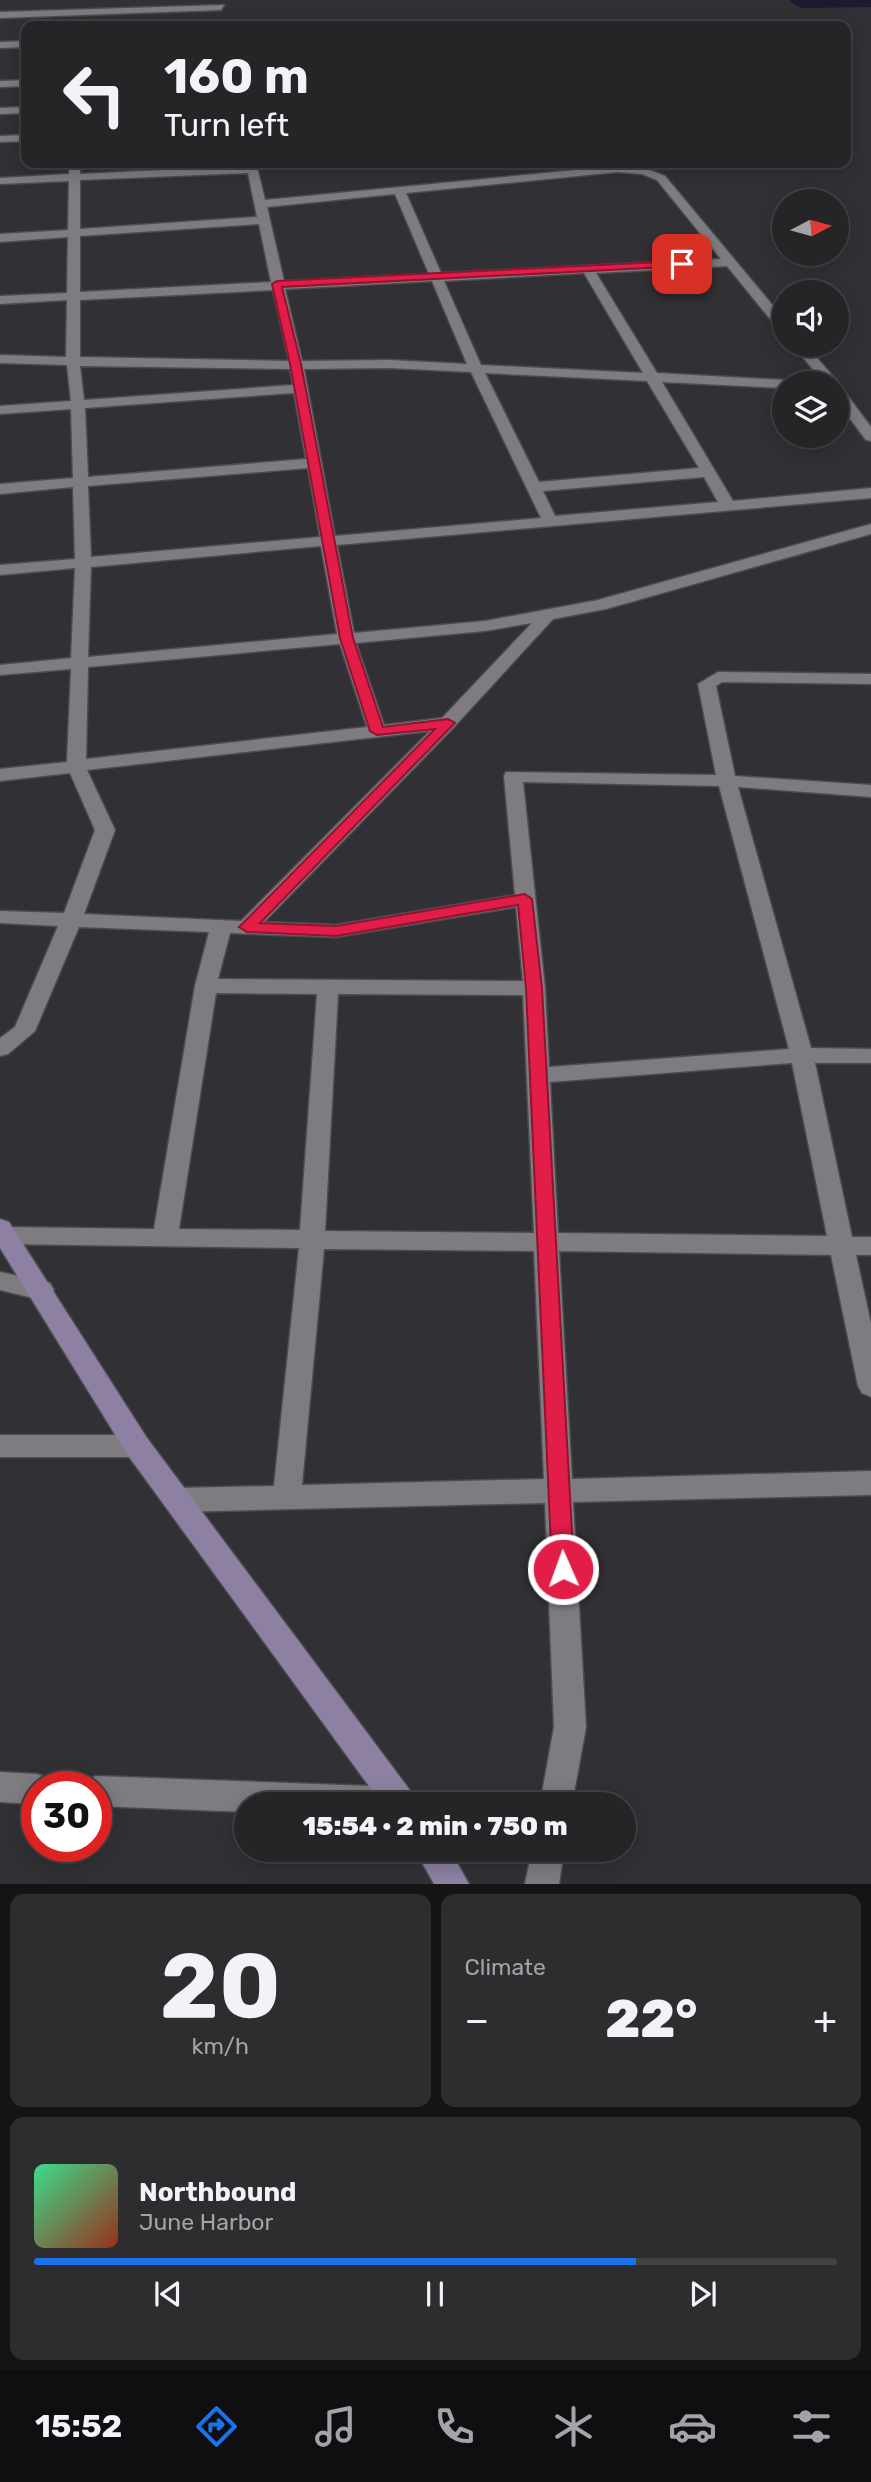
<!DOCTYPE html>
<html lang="en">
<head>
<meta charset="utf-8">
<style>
	body { margin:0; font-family:Rubik,sans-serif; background:#2d2c2f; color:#f1f3f6; height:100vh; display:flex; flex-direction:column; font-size:26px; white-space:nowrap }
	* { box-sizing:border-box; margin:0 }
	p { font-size:23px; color:#a3a4a7 }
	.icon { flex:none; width:38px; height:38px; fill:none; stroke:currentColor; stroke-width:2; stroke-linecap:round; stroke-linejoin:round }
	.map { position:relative; height:1884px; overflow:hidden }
	.drawer { display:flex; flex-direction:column; gap:10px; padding:10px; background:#141415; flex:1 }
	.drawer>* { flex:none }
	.guide { position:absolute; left:21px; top:21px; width:830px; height:147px; border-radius:14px; box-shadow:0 4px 18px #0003,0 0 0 2px #424144; background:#252427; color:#f1f3f6; overflow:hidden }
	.needle { width:46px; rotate:84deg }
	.fabs { position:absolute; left:772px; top:189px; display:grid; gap:14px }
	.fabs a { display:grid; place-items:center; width:77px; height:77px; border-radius:50%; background:#252427; box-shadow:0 4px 18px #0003,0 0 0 2px #424144; font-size:35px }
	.speed { position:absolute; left:21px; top:1771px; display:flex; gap:14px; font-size:35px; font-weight:700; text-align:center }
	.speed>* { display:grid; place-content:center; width:91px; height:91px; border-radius:50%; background:#252427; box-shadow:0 4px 18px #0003,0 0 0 2px #424144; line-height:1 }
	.speed .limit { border:10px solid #d22; background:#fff; color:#111 }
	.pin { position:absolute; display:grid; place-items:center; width:60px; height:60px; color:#fff; margin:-30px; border-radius:14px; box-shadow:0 4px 10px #0006 }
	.me { position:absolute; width:77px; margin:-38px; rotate:358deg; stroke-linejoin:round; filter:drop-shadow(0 0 5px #0008) }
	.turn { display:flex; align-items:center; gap:24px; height:147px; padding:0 28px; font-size:32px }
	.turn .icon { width:91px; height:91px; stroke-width:2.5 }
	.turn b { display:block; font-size:49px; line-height:60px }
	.big { font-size:52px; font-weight:800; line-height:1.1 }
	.drawer .widget { flex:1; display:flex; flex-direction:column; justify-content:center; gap:10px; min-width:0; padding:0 24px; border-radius:14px; background:#2d2c2f }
	.drawer .dial { align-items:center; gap:0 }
	.dial b { font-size:91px; line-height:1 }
	.song { display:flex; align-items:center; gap:21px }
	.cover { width:84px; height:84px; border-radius:10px; background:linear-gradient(135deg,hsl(150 70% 55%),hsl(10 70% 35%)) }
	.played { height:7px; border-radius:4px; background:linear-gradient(90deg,#1a73e8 75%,#424144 75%) }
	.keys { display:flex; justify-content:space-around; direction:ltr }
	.heat { display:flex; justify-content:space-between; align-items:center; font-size:38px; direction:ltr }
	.drawer .tiles { flex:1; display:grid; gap:10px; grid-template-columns:1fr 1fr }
	.widget:last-child { grid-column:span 2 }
	.trip { position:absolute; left:234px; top:1792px; width:402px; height:70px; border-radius:35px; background:#252427; box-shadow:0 4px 18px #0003,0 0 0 2px #424144; font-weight:800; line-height:70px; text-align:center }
	.menu { display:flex; height:112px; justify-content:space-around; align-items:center; background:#0f0e10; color:#a3a4a7 }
	.menu .icon { width:49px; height:49px }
	.menu .on { color:#1a73e8 }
	.menu b { font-size:32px; color:#f1f3f6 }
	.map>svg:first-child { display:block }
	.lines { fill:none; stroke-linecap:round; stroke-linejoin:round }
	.river { fill:#20182e; fill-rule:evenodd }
	.street-casing { stroke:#4c4b4f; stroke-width:3 }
	.secondary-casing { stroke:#4c4b4f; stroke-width:3 }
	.street { fill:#7e7c81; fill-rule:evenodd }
	.secondary { fill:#8d80a2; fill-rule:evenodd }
	.route { fill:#e11d48; stroke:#92132f; stroke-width:2 }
</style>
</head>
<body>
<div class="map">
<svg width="871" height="1884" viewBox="0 0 871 1884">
	<rect width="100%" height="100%" fill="#313034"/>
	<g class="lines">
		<path class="river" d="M790,0H871V7L803,8L794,5Z"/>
		<defs>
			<path id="street" d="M224,5L221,10L0,18V12Z
				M26,41V47L0,48V42Z
				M26,80V86L0,87V81Z
				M26,107V113L0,114V108Z
				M26,135V141L0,142V136Z
				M70,163H80V174L246,166V163H256L265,200L618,166L644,168L665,176L784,319V331L779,330L727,266L596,273L657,373L784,380L790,383H784V388L662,382L733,501L871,488V498L337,545L354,633L485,621L598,600L871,524V534L606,609L553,619L454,727L264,922L336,925L515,895L504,776L506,772L716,775L698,684L718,672L871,674V684L722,682L716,686L735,776L871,785V797L738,787L811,1048L871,1049V1063H815L852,1237H871V1255H856L871,1324V1397L862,1393L858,1386L831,1255L559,1251L572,1479L871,1471V1495L573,1502L586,1727L572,1804H540L554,1727L545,1503L177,1512L167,1508L163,1500L167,1492L177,1488L274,1486L299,1248L0,1244V1228L5,1227L154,1229L195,986L209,932L79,927L35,1031L8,1054L0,1056V1038L15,1027L58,926L0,923V911L64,913L95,830L70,773L0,781V769L67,762L71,669L0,675V665L71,658L75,568L0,575V565L75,559L73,487L0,494V484L73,478L71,409L0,414V406L71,401L67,365L0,363V355L66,357L67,300L0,304V296L67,293L68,237L0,242V234L68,230L69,181L0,184V178L69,174ZM618,172L642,174L657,180L721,259L441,273L406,193ZM248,173L257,217L80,229V180ZM395,194L429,274L284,281L267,207ZM259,224L271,282L80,292V236ZM584,273L643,373L481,365L444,281ZM432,281L467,364L389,360L302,361L285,289ZM273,290L289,361L80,357V300ZM80,366L290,369L293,385L84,400ZM389,368L471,372L541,518L335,536L304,369ZM485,373L647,381L699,468L539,482ZM294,393L306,459L88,477L85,408ZM308,468L320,537L91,557L88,486ZM704,477L718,502L555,516L543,491ZM321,546L337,634L88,657L91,567ZM532,623L442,718L384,725L356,643L485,631ZM340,644L367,727L86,759L88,667ZM430,731L241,921L84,914L115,830L87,770ZM523,782L719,786L789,1049L549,1067L545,988ZM516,907L523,981L218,979L230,933L336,937ZM216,993L317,994L300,1230L179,1229ZM338,994L523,995L534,1233L325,1231ZM792,1063L827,1236L558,1233L550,1082ZM324,1249L534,1251L544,1479L302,1485Z
				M793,345H806L836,380L838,383L836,385L824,383Z
				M836,386L841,387L871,427V441L866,440L836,400Z
				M0,1272L50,1283L54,1290L50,1297L41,1300L0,1290Z
				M0,1435H137L147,1438L151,1446L147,1454L137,1457H0Z
				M0,1772L37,1774L48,1778L52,1787H37V1804L0,1802Z
				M96,1776L399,1787L410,1791L415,1802L247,1804V1812L96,1806V1787H82L85,1780Z
				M532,1850H564L559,1884H525Z"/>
			<path id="secondary" d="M0,1219L9,1222L147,1438L412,1793L417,1804H382L127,1454L0,1248Z
				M415,1850H450L469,1884H434Z"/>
		</defs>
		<use href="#street" class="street-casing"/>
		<use href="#secondary" class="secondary-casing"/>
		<use href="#street" class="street"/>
		<use href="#secondary" class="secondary"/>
	</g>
	<path class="route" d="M682,261L685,266L282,287L301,364L353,638L383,727L448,719L455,723L260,923L336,926L525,894L532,899L542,988L574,1569L571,1576L563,1579L555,1576L552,1569L526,988L518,905L336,936L247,932L239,927L435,729L377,735L370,731L340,638L290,364L272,284L277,281Z"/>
</svg>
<div class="fabs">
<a><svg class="needle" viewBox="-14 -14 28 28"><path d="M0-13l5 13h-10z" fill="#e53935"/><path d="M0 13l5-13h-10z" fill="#a3a4a7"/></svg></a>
<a><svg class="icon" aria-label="sound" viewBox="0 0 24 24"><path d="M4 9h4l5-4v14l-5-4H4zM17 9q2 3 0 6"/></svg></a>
<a><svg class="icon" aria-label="layers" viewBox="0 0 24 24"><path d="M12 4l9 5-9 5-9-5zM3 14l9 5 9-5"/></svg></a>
</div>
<div class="speed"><div class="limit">30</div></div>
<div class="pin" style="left:682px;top:264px;background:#d93025"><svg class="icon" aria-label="arrive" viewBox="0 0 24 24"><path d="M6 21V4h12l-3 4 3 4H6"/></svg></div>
<svg class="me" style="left:563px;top:1569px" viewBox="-20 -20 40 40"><circle r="17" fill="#e11d48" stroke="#fff" stroke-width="3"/><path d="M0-11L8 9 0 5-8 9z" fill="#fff"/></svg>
<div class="trip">15:54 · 2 min · 750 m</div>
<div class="guide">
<div class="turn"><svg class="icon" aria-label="left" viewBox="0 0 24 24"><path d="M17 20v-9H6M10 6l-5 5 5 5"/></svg><div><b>160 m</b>Turn left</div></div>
</div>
</div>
<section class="drawer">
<div class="tiles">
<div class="widget dial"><b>20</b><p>km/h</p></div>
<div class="widget"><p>Climate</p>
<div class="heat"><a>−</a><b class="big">22°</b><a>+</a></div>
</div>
<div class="widget">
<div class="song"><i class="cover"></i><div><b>Northbound</b><p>June Harbor</p></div></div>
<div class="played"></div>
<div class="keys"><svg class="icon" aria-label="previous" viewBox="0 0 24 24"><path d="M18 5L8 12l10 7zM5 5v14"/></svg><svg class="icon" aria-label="pause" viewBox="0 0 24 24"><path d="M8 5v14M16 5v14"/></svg><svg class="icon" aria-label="next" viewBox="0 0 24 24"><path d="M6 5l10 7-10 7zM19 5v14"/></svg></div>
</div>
</div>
</section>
<nav class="menu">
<b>15:52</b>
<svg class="icon on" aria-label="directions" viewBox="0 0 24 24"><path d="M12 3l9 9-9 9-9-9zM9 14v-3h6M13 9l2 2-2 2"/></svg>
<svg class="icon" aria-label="music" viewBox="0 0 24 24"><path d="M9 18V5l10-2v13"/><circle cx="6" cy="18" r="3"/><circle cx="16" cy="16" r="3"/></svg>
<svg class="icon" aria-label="phone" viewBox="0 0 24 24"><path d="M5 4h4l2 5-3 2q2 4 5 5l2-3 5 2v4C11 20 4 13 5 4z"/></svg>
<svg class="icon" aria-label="climate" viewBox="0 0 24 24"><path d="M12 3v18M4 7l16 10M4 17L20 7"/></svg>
<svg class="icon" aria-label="car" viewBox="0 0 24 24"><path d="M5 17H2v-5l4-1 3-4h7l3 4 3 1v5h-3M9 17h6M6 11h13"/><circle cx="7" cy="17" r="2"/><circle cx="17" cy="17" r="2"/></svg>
<svg class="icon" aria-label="filters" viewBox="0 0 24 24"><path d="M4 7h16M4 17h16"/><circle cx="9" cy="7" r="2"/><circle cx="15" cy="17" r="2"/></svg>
</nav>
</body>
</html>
